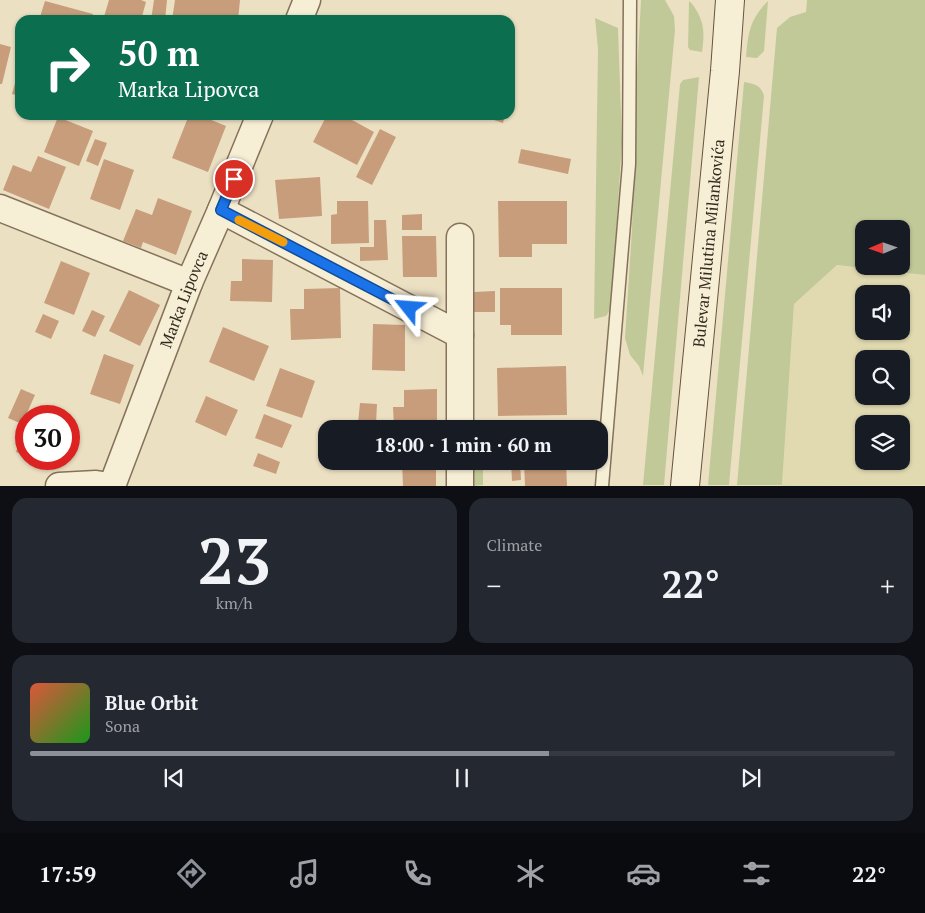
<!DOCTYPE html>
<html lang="en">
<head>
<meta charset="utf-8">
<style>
	body { margin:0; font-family:"PT Serif",serif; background:#242831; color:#f1f3f6; height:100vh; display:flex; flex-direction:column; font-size:19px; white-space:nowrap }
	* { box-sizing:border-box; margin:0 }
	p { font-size:16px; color:#9ea1a6 }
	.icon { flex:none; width:28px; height:28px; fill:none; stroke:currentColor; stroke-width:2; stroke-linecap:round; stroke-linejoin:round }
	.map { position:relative; height:486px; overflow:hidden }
	.drawer { display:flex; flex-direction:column; gap:12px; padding:12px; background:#0d0f14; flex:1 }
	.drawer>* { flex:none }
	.hud { position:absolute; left:15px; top:15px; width:500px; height:105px; border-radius:15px; box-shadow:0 1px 4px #0004; background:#0b6e4f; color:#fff; overflow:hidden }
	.needle { width:32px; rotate:268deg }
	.fabs { position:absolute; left:855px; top:220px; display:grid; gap:10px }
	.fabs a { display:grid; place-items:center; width:55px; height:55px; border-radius:10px; background:#171b24; box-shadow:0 1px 4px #0004; font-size:25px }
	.speed { position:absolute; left:15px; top:405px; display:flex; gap:10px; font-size:25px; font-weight:700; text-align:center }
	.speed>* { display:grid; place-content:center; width:65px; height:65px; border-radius:50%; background:#171b24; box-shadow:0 1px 4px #0004; line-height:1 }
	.speed .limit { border:8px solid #d22; background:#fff; color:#111 }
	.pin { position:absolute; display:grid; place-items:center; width:42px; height:42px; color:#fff; margin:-21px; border:2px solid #fff; border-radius:50%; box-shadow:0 1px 5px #0007 }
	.me { position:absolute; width:55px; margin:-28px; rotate:298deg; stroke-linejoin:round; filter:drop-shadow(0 0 4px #0008) }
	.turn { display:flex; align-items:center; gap:18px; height:105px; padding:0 20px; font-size:22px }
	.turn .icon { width:65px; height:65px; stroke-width:2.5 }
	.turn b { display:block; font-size:35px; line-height:42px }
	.big { font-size:38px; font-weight:700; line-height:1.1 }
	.drawer .card { flex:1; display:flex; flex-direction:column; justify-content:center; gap:8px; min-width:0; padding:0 18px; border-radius:15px; background:#242831 }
	.drawer .dial { align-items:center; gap:0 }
	.dial b { font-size:65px; line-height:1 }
	.song { display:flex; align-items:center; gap:15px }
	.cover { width:60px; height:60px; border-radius:8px; background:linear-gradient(135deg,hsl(10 70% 55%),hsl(120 70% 35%)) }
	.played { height:5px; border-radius:2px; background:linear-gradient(90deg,#8c9099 60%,#363941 60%) }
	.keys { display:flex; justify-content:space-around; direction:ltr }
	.heat { display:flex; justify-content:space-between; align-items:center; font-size:28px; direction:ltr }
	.drawer .tiles { flex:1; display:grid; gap:12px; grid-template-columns:1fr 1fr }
	.card:last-child { grid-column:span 2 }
	.trip { position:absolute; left:318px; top:420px; width:290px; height:50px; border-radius:15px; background:#171b24; box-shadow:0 1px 4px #0004; font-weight:700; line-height:50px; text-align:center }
	.dock { display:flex; height:80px; justify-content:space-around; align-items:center; background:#090b0e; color:#9ea1a6 }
	.dock .icon { width:35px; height:35px }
	.dock .current { color:#8c9099 }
	.dock b { font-size:22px; color:#f1f3f6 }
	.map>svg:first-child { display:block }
	.farmland { fill:#e1dab1; fill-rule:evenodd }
	.green { fill:#c2c998; fill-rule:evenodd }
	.building { fill:#c89d7b }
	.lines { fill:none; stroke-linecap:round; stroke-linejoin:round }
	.lane-casing { stroke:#85725b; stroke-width:15 }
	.street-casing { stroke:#85725b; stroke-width:29 }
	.secondary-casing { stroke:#67533e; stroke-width:30 }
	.lane { stroke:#f7eed6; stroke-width:12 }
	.street { stroke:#f7eed6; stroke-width:26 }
	.secondary { stroke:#f7eed6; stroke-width:28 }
	.route-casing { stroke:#114b97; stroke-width:12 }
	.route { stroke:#1a73e8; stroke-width:9 }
	.slow { stroke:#f59e0b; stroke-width:9 }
	.labels { text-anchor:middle; stroke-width:5; stroke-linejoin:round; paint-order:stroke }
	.street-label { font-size:16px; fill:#352a1e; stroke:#f3ebd2 }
</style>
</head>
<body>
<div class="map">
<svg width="925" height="486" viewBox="0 0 925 486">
	<rect width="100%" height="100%" fill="#ece0c3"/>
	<path class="farmland" d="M837,265L925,275V485L782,486L794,304ZM864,294H901V331H864ZM864,359H901V396H864ZM864,424H901V461H864Z"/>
	<path class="green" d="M641,0H665L674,16L675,30L643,376L639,366L630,355L625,338L632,229L635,112Z
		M807,0H925V275L837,265L794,304L782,485H737L777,28L790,17L806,12ZM864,229H901V266H864Z
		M689,1C693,4 695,8 698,13C705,27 704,37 702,52L690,50L688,47Z
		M768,1L764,51L757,58L746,57C748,33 750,19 768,1Z
		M595,18L618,28L622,142L611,309L606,316L594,319L598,49Z
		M699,77L664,485H643L680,84L683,80Z
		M744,82C755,84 761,85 764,96L729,485H708Z
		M472,461H483V485L472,486Z"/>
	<path class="building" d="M109,0H141L146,2L141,20H103Z
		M154,0H167L165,20H151Z
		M175,0H240L238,20H172Z
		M45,1L93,14L92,20H39Z
		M0,44L11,47L2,84H0Z
		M19,69H20V96L12,94Z
		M189,115H199L226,126L208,172L172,158Z
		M327,115H343L374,132L357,165L313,142Z
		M489,115H505L503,123L488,118Z
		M58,117L93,131L79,166L44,152Z
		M380,129L396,137L372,185L356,177Z
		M95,139L107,143L98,166L86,161Z
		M521,149L571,159L568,174L518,163Z
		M38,156L66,167L49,209L3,190L13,165L31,172Z
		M104,159L134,170L120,210L90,199Z
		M320,177L322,216L279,219L275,180Z
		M158,198L192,211L176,255L143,242L141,248L123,241L136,209L152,215Z
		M337,201H368L369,243L331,244V215L337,214Z
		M498,201H567V244H532V257H499Z
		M422,214V230H402V215Z
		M374,220H386L388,260L360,261V247H374Z
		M402,236H436L437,277H403Z
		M242,259L273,260L272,302L230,301L231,281H242Z
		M61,261L90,273L74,315L44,303Z
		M340,288L341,338L291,340L290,309H304V289Z
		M500,288H562V335H511V325H500Z
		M129,290L160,305L140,346L109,331Z
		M495,291V312H474V292Z
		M92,310L105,316L95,337L82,331Z
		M43,314L59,321L51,339L35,332Z
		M373,324L405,325V371L372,370Z
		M223,327L269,346L254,381L209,362Z
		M104,354L134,365L120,404L90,394Z
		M566,366L567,415L498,416L497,368Z
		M280,368L315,381L302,418L266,406Z
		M21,389L35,395L22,424L8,418Z
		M437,389V429H394L393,407H404V390Z
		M206,396L238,410L226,436L195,422Z
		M360,403L377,404L376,424L358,423Z
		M264,414L292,425L282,448L255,438Z
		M26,426V456L16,452Z
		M258,453L280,462L276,474L253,466Z
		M402,461H436V486H403Z
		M511,461H520L521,480L512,481Z
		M524,461H566L567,486H525Z"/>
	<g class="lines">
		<defs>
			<path id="lane" d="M602,486L629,164L630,0"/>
			<g id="street">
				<path d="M299,20L307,0"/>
				<path d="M0,208L189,283"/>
				<path d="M221,210L460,335V429"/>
				<path d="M460,237V335"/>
				<path d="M59,486L96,484L108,486"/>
				<path id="s1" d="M112,486L189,283L221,210L260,115"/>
				<path d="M460,486V461"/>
			</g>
			<g id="secondary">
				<path id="s2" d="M685,486L725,71L730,0"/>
			</g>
		</defs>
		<use href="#lane" class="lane-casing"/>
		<use href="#street" class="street-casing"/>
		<use href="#secondary" class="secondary-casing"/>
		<use href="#lane" class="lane"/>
		<use href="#street" class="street"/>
		<use href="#secondary" class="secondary"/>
	</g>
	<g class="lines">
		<defs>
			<path id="route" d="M234,179L221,210L409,308"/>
		</defs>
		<use href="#route" class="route-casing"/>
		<use href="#route" class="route"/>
		<path class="slow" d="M239,220L283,242"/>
	</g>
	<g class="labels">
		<g class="street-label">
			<text dy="6" stroke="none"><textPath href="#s2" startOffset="244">Bulevar Milutina Milankovića</textPath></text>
			<text dy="6" stroke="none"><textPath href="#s1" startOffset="200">Marka Lipovca</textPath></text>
		</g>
	</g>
</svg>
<div class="fabs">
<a><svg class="needle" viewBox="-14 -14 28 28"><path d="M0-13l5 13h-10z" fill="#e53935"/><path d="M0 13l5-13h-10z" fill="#9ea1a6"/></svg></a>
<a><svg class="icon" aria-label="sound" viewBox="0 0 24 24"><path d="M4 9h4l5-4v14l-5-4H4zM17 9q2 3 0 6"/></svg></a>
<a><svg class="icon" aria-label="search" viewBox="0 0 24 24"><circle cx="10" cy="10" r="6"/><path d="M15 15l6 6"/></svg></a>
<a><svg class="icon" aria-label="layers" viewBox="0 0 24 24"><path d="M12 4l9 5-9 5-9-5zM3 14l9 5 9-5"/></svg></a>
</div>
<div class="speed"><div class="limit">30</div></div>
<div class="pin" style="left:234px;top:179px;background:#d93025"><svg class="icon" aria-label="arrive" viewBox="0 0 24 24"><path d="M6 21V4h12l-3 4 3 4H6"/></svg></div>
<svg class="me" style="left:409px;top:308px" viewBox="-20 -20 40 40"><path d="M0-17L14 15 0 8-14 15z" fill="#1a73e8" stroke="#fff" stroke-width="4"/></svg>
<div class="trip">18:00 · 1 min · 60 m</div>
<div class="hud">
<div class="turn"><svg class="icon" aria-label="right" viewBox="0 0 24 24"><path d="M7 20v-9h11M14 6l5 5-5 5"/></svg><div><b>50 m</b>Marka Lipovca</div></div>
</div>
</div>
<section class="drawer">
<div class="tiles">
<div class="card dial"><b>23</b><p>km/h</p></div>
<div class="card"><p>Climate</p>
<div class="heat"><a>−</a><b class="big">22°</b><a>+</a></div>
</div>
<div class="card">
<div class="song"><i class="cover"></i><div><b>Blue Orbit</b><p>Sona</p></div></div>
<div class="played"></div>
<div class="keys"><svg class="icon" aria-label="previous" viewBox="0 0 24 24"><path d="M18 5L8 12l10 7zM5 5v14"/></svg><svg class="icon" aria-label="pause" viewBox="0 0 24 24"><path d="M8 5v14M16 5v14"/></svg><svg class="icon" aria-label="next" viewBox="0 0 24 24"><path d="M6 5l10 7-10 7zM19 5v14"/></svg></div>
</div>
</div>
</section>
<nav class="dock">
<b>17:59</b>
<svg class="icon current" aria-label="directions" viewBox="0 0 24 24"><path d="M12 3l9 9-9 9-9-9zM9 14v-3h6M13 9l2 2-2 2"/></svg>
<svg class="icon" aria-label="music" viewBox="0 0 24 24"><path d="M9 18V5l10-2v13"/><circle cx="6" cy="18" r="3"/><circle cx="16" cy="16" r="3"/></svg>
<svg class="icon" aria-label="phone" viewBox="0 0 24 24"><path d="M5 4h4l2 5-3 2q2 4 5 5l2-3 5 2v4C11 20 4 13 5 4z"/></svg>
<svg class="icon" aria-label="climate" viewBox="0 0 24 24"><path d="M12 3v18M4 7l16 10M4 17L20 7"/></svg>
<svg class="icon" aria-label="car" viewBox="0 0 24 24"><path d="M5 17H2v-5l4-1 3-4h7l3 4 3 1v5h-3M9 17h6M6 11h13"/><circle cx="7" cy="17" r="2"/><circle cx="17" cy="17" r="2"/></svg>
<svg class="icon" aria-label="filters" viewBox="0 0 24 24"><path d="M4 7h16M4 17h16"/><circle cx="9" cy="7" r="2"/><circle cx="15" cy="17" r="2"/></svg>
<b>22°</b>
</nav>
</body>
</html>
